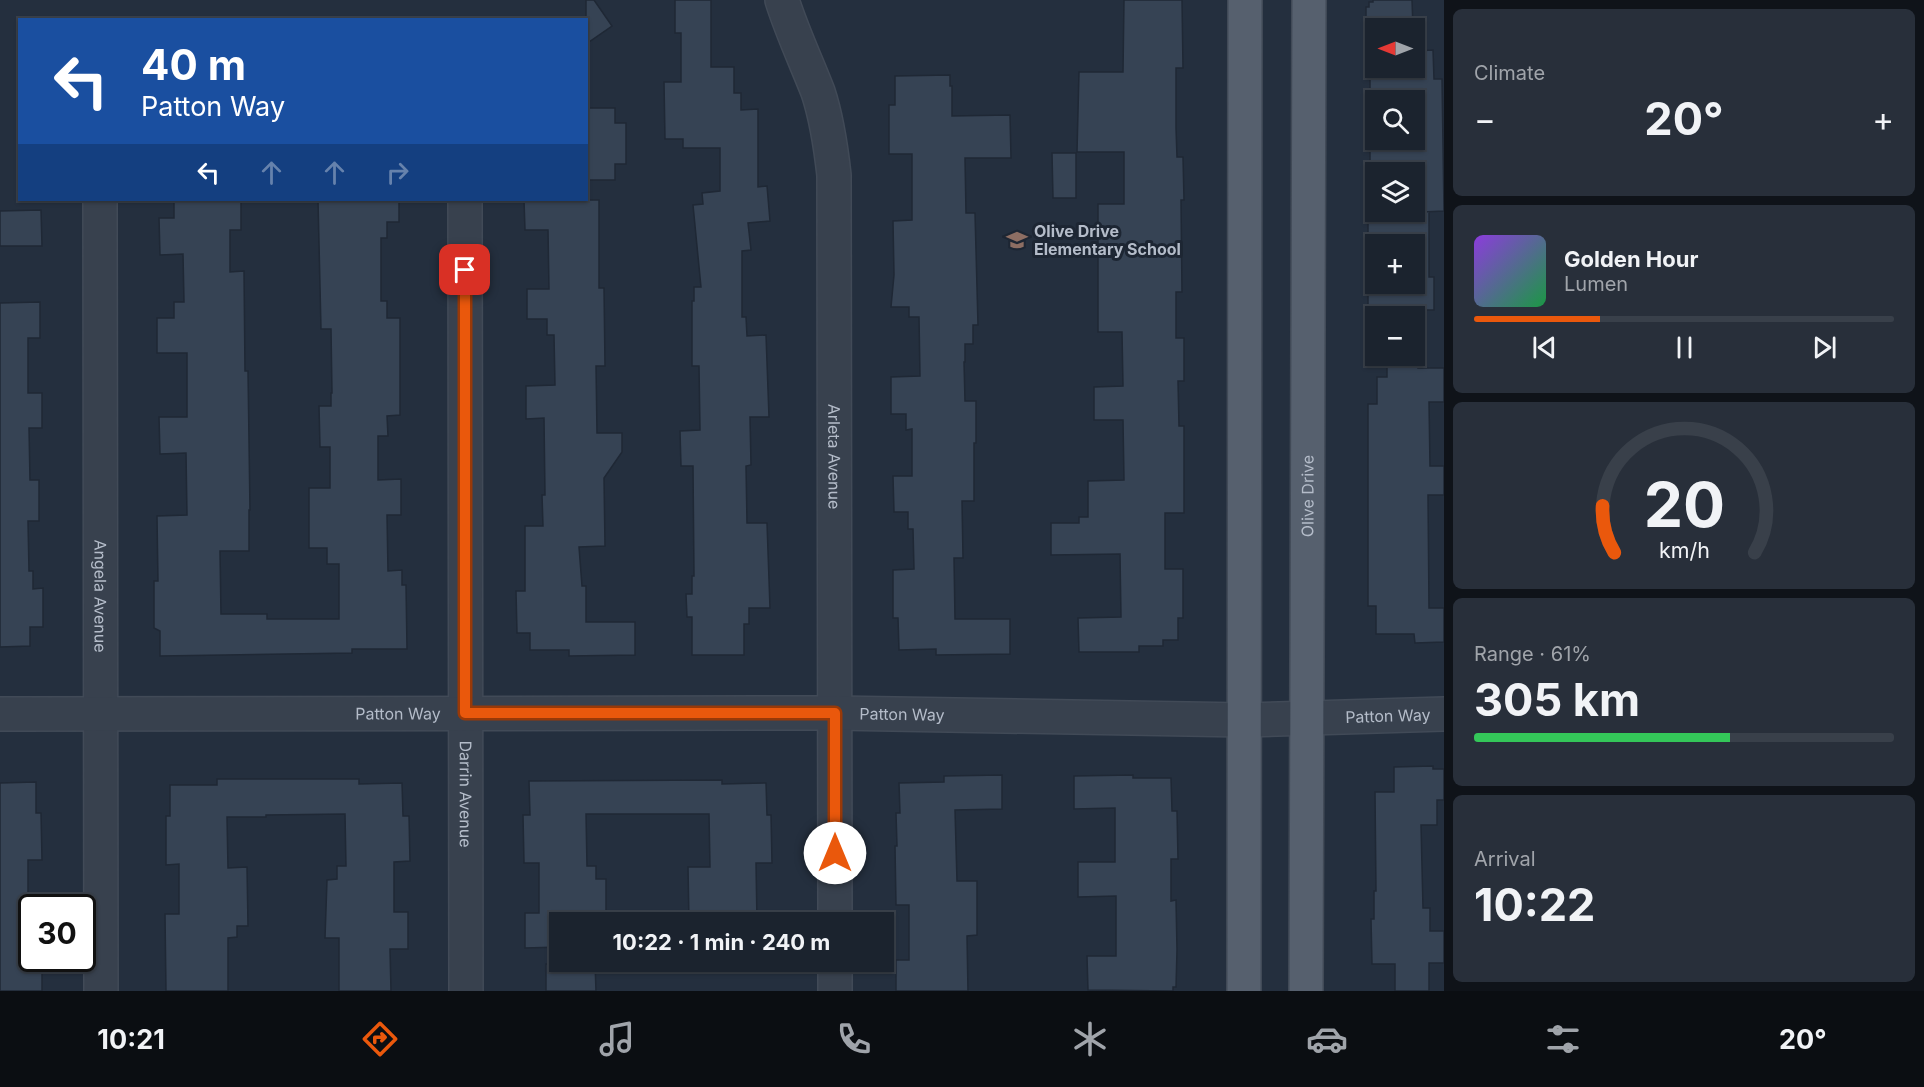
<!DOCTYPE html>
<html lang="en">
<head>
<meta charset="utf-8">
<style>
	body { margin:0; font-family:Inter,sans-serif; background:#282f3a; color:#f1f3f6; height:100vh; display:flex; flex-direction:column; font-size:22px; white-space:nowrap }
	* { box-sizing:border-box; margin:0 }
	p { font-size:20px; color:#a0a4aa }
	.icon { flex:none; width:33px; height:33px; fill:none; stroke:currentColor; stroke-width:2; stroke-linecap:round; stroke-linejoin:round }
	.map { position:relative; flex:1; overflow:hidden }
	.drawer { display:flex; flex-direction:column; gap:9px; padding:9px; background:#0f1319; width:480px }
	.drawer>* { flex:none }
	.top-card { position:absolute; left:18px; top:18px; width:570px; height:183px; border-radius:0px; box-shadow:0 2px 4px #0004,0 0 0 2px #39404a; background:#1a4fa0; color:#fff; overflow:hidden }
	.needle { width:39px; rotate:270deg }
	.buttons { position:absolute; left:1365px; top:18px; display:grid; gap:12px }
	.buttons a { display:grid; place-items:center; width:60px; height:60px; border-radius:0px; background:#1b232e; box-shadow:0 2px 4px #0004,0 0 0 2px #39404a; font-size:30px }
	.speed { position:absolute; left:18px; top:894px; display:flex; gap:12px; font-size:30px; font-weight:700; text-align:center }
	.speed>* { display:grid; place-content:center; width:78px; height:78px; border-radius:50%; background:#1b232e; box-shadow:0 2px 4px #0004,0 0 0 2px #39404a; line-height:1 }
	.speed .limit { border:3px solid #111; border-radius:9px; background:#fff; color:#111 }
	.pin { position:absolute; display:grid; place-items:center; width:51px; height:51px; color:#fff; margin:-26px; border-radius:12px; box-shadow:0 3px 9px #0006 }
	.me { position:absolute; width:66px; margin:-33px; rotate:0deg; stroke-linejoin:round; filter:drop-shadow(0 0 4px #0008) }
	.turn { display:flex; align-items:center; gap:21px; height:126px; padding:0 24px; font-size:27px }
	.turn .icon { width:78px; height:78px; stroke-width:2.5 }
	.turn b { display:block; font-size:42px; line-height:51px }
	.lanes { display:flex; align-items:center; height:57px; padding:0 24px; background:#0003; justify-content:center; gap:30px; direction:ltr }
	.lanes .off { opacity:.35 }
	.big { font-size:45px; font-weight:700; line-height:1.1 }
	.drawer .widget { flex:1; display:flex; flex-direction:column; justify-content:center; gap:9px; min-width:0; padding:0 21px; border-radius:9px; background:#282f3a }
	.drawer .dial { align-items:center; gap:0 }
	.dial svg { height:156px; overflow:visible; fill:none; stroke:#39404a; stroke-width:7; stroke-linecap:round; text-anchor:middle }
	.dial text { fill:#f1f3f6; stroke:none }
	.song { display:flex; align-items:center; gap:18px }
	.cover { width:72px; height:72px; border-radius:9px; background:linear-gradient(135deg,hsl(270 70% 55%),hsl(140 70% 35%)) }
	.played { height:6px; border-radius:3px; background:linear-gradient(90deg,#ea580c 30%,#39404a 30%) }
	.keys { display:flex; justify-content:space-around; direction:ltr }
	.heat { display:flex; justify-content:space-between; align-items:center; font-size:33px; direction:ltr }
	.charge { height:9px; border-radius:4px; background:linear-gradient(90deg,#34c759 61%,#39404a 0) }
	.trip { position:absolute; left:549px; top:912px; width:345px; height:60px; border-radius:0px; background:#1b232e; box-shadow:0 2px 4px #0004,0 0 0 2px #39404a; font-weight:700; line-height:60px; text-align:center }
	.tabs { display:flex; height:96px; justify-content:space-around; align-items:center; background:#0b0e12; color:#a0a4aa }
	.tabs .icon { width:42px; height:42px }
	.tabs .active { color:#ea580c }
	.tabs b { font-size:27px; color:#f1f3f6 }
	main { display:flex; flex:1; min-height:0 }
	.map>svg:first-child { display:block }
	.building { fill:#364354; stroke:#1f2835; stroke-width:1.5; fill-rule:evenodd }
	.lines { fill:none; stroke-linecap:round; stroke-linejoin:round }
	.minor-casing { stroke:#414a57; stroke-width:36 }
	.major-casing { stroke:#414a57; stroke-width:36 }
	.minor { stroke:#38414e; stroke-width:33 }
	.major { stroke:#56606e; stroke-width:33 }
	.route-casing { stroke:#983908; stroke-width:15 }
	.route { stroke:#ea580c; stroke-width:10 }
	.labels { text-anchor:middle; stroke-width:6; stroke-linejoin:round; paint-order:stroke }
	.poi-label { font-size:16px; font-weight:bold; fill:#b4bcc9; stroke:#1d2633; text-anchor:start }
	.street-label { font-size:16px; fill:#b4bcc9; stroke:#1d2633 }
</style>
</head>
<body>
<main>
<div class="map">
<svg width="1444" height="991" viewBox="0 0 1444 991">
	<rect width="100%" height="100%" fill="#242f3e"/>
	<path class="building" d="M586,0H594L612,26L586,44Z
		M675,0H711V67H734V93H741V110L758,109V187L767,186L770,221L748,223L751,250L742,251V317H746L747,336L766,335L769,417H750L751,465L746,466L747,523H767L770,608H749V624H744V655H692V617H687L686,594H692V576H694L693,466H681L680,431L700,430L699,366H692V301H694V287H701L693,205L703,204L702,193L720,191V148H683V139H665L664,82H681V33H675Z
		M1124,0H1182L1183,68H1176V128L1177,157H1183L1184,200H1181L1182,292H1176V338H1184V381H1178L1179,426H1184V513H1165V569H1183V618H1178V640H1163V646H1139V652H1079L1078,618L1121,617L1120,554L1051,555V523H1079V517H1088V481L1124,480L1123,420H1094V387L1123,386L1122,332H1098V204H1124V152H1077L1079,72H1123Z
		M1373,0H1412L1413,28H1376V68H1414V51L1433,50L1434,79H1442L1444,211L1422,212H1429V277H1434V310H1418V368H1444V402H1429L1430,466H1444V495H1428L1429,608H1444V642L1415,643L1414,634H1376V606H1368V404H1377V377H1387V356H1414V316H1376V333H1373V310L1368,311V215H1377V212H1414V169L1370,170V44H1368V38H1366V7H1369V2H1373ZM1376,100H1414V140H1376ZM1376,244H1414V284H1376Z
		M950,75V86H952V116L1010,115L1011,158H965L966,213H975L978,325H973V344H965V362H964L965,401H976V443H974V501H962L963,558H954L955,619H1010V654L936,655V649L899,650L898,618H893V570L914,569L913,529H908V512H894L893,476H912V429L906,430V414H891V377L920,376L919,317H909V307H891L894,275L893,221L912,220V154H889V105H895V76Z
		M586,108H615V123H626V164H615V180H586Z
		M1052,153H1076V198H1053Z
		M180,200H241V230H230V272L244,271L245,371H248L250,510H249V551H220L221,614H267V619H339V564H327V548H309V488H330V447H320L319,406H331V393H332L331,329H321L318,200H399V222H387V238H381V301H387V318H400V415L387,416L388,436H378V480L401,479V515H387L388,571L402,570V585H406L407,649H352V653L160,656V631L154,628V581H158L157,516L187,515L186,453L160,454L159,417H187V353H157V318H174V302H184L183,254L160,255L159,218H174V201H180Z
		M524,200H599V288H604L605,366H596L597,433H622V452L604,478L605,546L579,547L582,586H586V622H635V655L569,656V650H530V633H517L516,591H525V526H543L542,495H545L544,418L526,419V386L555,385L554,335H547V319H527V289H549L548,230H525Z
		M41,210L42,246H0V211Z
		M40,302V338H28V393H42V428H29L30,480H39V521H28L29,571H33V589L43,588V627H30V646L0,647V303Z
		M1433,766V769H1444V800H1437V825H1421L1423,908H1430V931H1444V963H1429V991H1395V964H1372L1371,919H1374V891H1376L1375,792H1394V767Z
		M1002,775V809L955,810L957,881H977V935L967,936L968,991H896V960H909V905H896L895,846H897L896,813H900L899,783L944,782V776Z
		M1133,775V778H1171L1172,811H1177L1178,859H1171V901L1176,900L1177,950L1176,987H1173V991L1088,990L1087,956H1116V896L1078,897V862H1115V808L1074,809V776Z
		M217,779H359V784L402,783L403,816H409L410,861L394,862V912H408V949H390L391,991H339V938H325L327,880L337,879V866H346L345,814L266,815V817H227L228,868L247,867L248,926H237V937L228,938V991H166L165,914H179V864L166,865V816H170V785H217Z
		M722,780V784L766,783L767,815H771L772,863H756L757,922H689L688,867H710L709,814H586L587,866H596V879H606V922H560V947L525,948V913H539V863H524L523,815H530L529,781Z
		M36,782V813H41L42,860H28V910H32V962H42V991H0V783Z
		M595,963L596,991H546V964Z"/>
	<g class="lines">
		<defs>
			<g id="minor">
				<path id="s1" d="M782,0C792,32 806,61 818,92C827,119 831,148 834,175L835,922"/>
				<path id="s2" d="M100,200L101,991"/>
				<path id="s3" d="M465,200L466,991"/>
				<path id="s4" d="M0,714L835,713L1245,720L1444,714"/>
				<path d="M835,962V991"/>
			</g>
			<g id="major">
				<path d="M1244,991L1245,0"/>
				<path id="s5" d="M1306,991L1309,0"/>
			</g>
		</defs>
		<use href="#minor" class="minor-casing"/>
		<use href="#major" class="major-casing"/>
		<use href="#minor" class="minor"/>
		<use href="#major" class="major"/>
	</g>
	<g class="lines">
		<defs>
			<path id="route" d="M465,270V713H835V853"/>
		</defs>
		<use href="#route" class="route-casing"/>
		<use href="#route" class="route"/>
	</g>
	<defs>
		<symbol id="school-bare" viewBox="-9 -9 18 18"><path d="M0-5L7-2L0 1L-7-2ZM-4 1L0 2.5L4 1V4Q0 6-4 4Z" fill="#8d6e63" stroke="#1d2633" stroke-width="2.5" paint-order="stroke"/></symbol>
	</defs>
	<g fill-rule="evenodd">
		<use href="#school-bare" x="1002" y="225" width="30" height="30"/>
	</g>
	<g class="labels">
		<g class="poi-label">
			<text x="1034" y="237">Olive Drive<tspan x="1034" dy="18">Elementary School</tspan></text>
		</g>
		<g class="street-label">
			<text dy="6" stroke="none"><textPath href="#s1" startOffset="465">Arleta Avenue</textPath></text>
			<text dy="6" stroke="none"><textPath href="#s5" startOffset="495">Olive Drive</textPath></text>
			<text dy="6" stroke="none"><textPath href="#s2" startOffset="396">Angela Avenue</textPath></text>
			<text dy="6" stroke="none"><textPath href="#s4" startOffset="398">Patton Way</textPath></text>
			<text dy="6" stroke="none"><textPath href="#s4" startOffset="902">Patton Way</textPath></text>
			<text dy="6" stroke="none"><textPath href="#s4" startOffset="1388">Patton Way</textPath></text>
			<text dy="6" stroke="none"><textPath href="#s3" startOffset="594">Darrin Avenue</textPath></text>
		</g>
	</g>
</svg>
<div class="buttons">
<a><svg class="needle" viewBox="-14 -14 28 28"><path d="M0-13l5 13h-10z" fill="#e53935"/><path d="M0 13l5-13h-10z" fill="#a0a4aa"/></svg></a>
<a><svg class="icon" aria-label="search" viewBox="0 0 24 24"><circle cx="10" cy="10" r="6"/><path d="M15 15l6 6"/></svg></a>
<a><svg class="icon" aria-label="layers" viewBox="0 0 24 24"><path d="M12 4l9 5-9 5-9-5zM3 14l9 5 9-5"/></svg></a>
<a>+</a>
<a>−</a>
</div>
<div class="speed"><div class="limit">30</div></div>
<div class="pin" style="left:465px;top:270px;background:#d93025"><svg class="icon" aria-label="arrive" viewBox="0 0 24 24"><path d="M6 21V4h12l-3 4 3 4H6"/></svg></div>
<svg class="me" style="left:835px;top:853px" viewBox="-20 -20 40 40"><circle r="19" fill="#fff"/><path d="M0-13L10 11 0 6-10 11z" fill="#ea580c"/></svg>
<div class="trip">10:22 · 1 min · 240 m</div>
<div class="top-card">
<div class="turn"><svg class="icon" aria-label="left" viewBox="0 0 24 24"><path d="M17 20v-9H6M10 6l-5 5 5 5"/></svg><div><b>40 m</b>Patton Way</div></div>
<div class="lanes"><svg class="icon" aria-label="left" viewBox="0 0 24 24"><path d="M17 20v-9H6M10 6l-5 5 5 5"/></svg><svg class="icon off" aria-label="ahead" viewBox="0 0 24 24"><path d="M12 20V5M6 11l6-6 6 6"/></svg><svg class="icon off" aria-label="ahead" viewBox="0 0 24 24"><path d="M12 20V5M6 11l6-6 6 6"/></svg><svg class="icon off" aria-label="right" viewBox="0 0 24 24"><path d="M7 20v-9h11M14 6l5 5-5 5"/></svg></div>
</div>
</div>
<section class="drawer">
<div class="widget"><p>Climate</p>
<div class="heat"><a>−</a><b class="big">20°</b><a>+</a></div>
</div>
<div class="widget">
<div class="song"><i class="cover"></i><div><b>Golden Hour</b><p>Lumen</p></div></div>
<div class="played"></div>
<div class="keys"><svg class="icon" aria-label="previous" viewBox="0 0 24 24"><path d="M18 5L8 12l10 7zM5 5v14"/></svg><svg class="icon" aria-label="pause" viewBox="0 0 24 24"><path d="M8 5v14M16 5v14"/></svg><svg class="icon" aria-label="next" viewBox="0 0 24 24"><path d="M6 5l10 7-10 7zM19 5v14"/></svg></div>
</div>
<div class="widget dial"><svg viewBox="0 0 100 80">
<path d="M14 69A42 42 0 1 1 86 69"/>
<path d="M14 69A42 42 0 0 1 8 45" stroke="#ea580c"/>
<text x="50" y="56" font-size="32" font-weight="700">20</text>
<text x="50" y="72" font-size="11">km/h</text>
</svg></div>
<div class="widget"><p>Range · 61%</p><b class="big">305 km</b><div class="charge"></div></div>
<div class="widget"><p>Arrival</p><b class="big">10:22</b></div>
</section>
</main>
<nav class="tabs">
<b>10:21</b>
<svg class="icon active" aria-label="directions" viewBox="0 0 24 24"><path d="M12 3l9 9-9 9-9-9zM9 14v-3h6M13 9l2 2-2 2"/></svg>
<svg class="icon" aria-label="music" viewBox="0 0 24 24"><path d="M9 18V5l10-2v13"/><circle cx="6" cy="18" r="3"/><circle cx="16" cy="16" r="3"/></svg>
<svg class="icon" aria-label="phone" viewBox="0 0 24 24"><path d="M5 4h4l2 5-3 2q2 4 5 5l2-3 5 2v4C11 20 4 13 5 4z"/></svg>
<svg class="icon" aria-label="climate" viewBox="0 0 24 24"><path d="M12 3v18M4 7l16 10M4 17L20 7"/></svg>
<svg class="icon" aria-label="car" viewBox="0 0 24 24"><path d="M5 17H2v-5l4-1 3-4h7l3 4 3 1v5h-3M9 17h6M6 11h13"/><circle cx="7" cy="17" r="2"/><circle cx="17" cy="17" r="2"/></svg>
<svg class="icon" aria-label="filters" viewBox="0 0 24 24"><path d="M4 7h16M4 17h16"/><circle cx="9" cy="7" r="2"/><circle cx="15" cy="17" r="2"/></svg>
<b>20°</b>
</nav>
</body>
</html>
